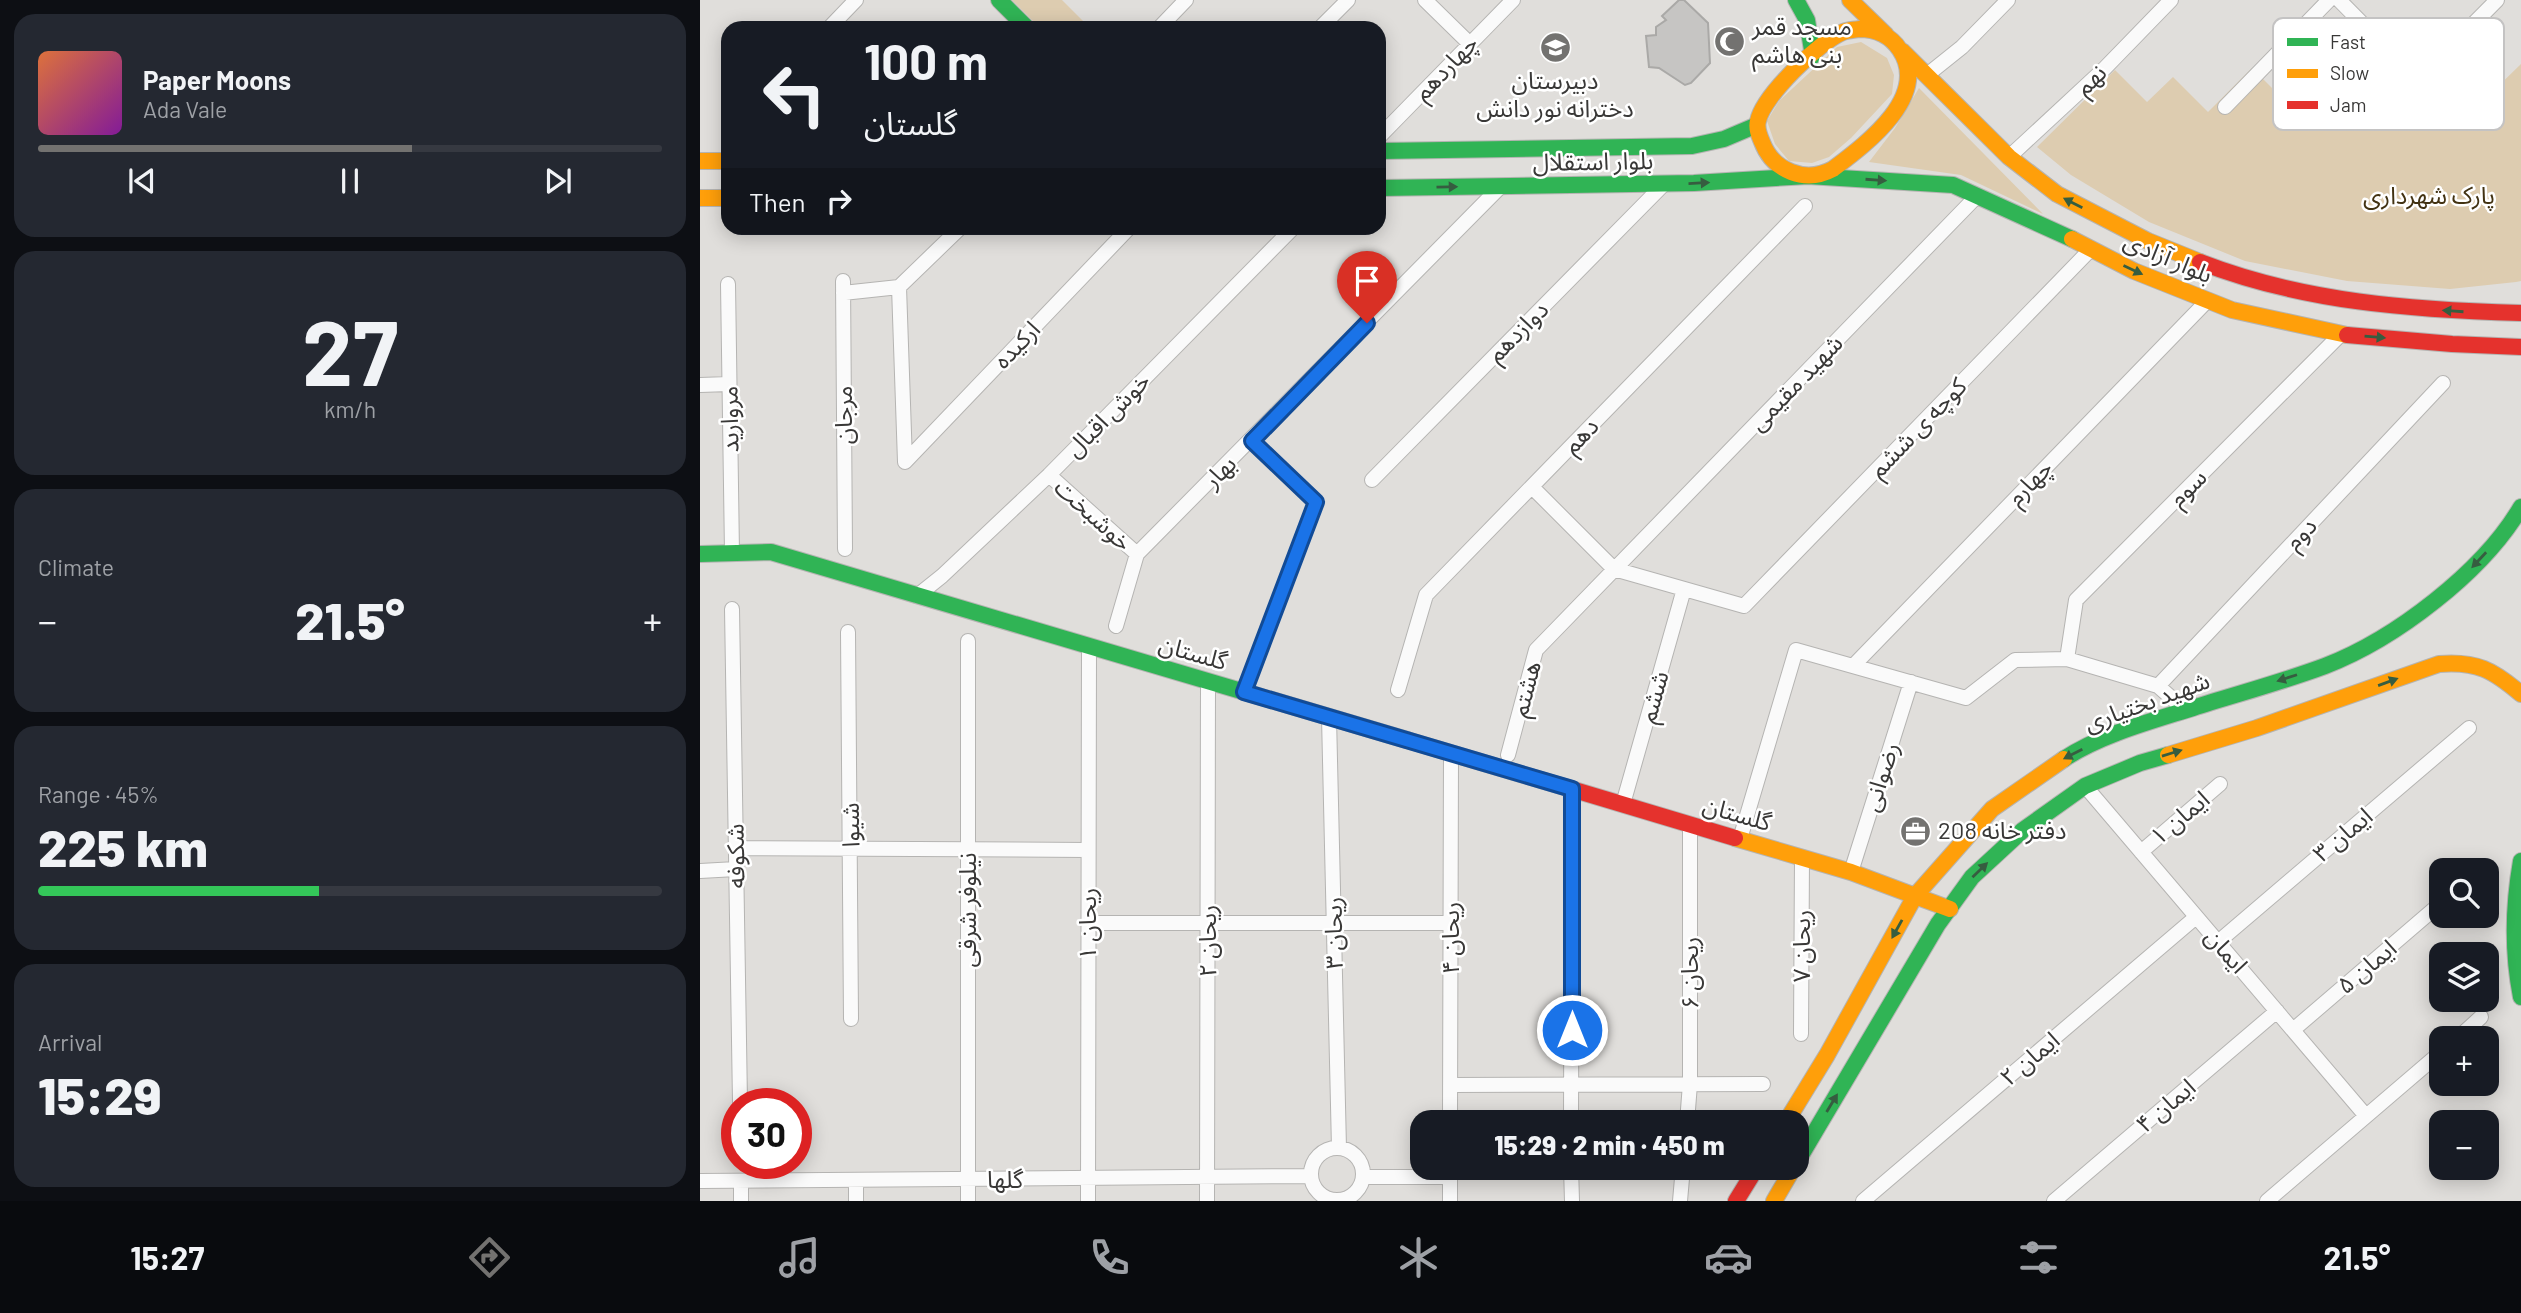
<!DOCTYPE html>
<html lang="en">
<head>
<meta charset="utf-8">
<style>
	body { margin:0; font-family:Barlow,"Noto Sans Arabic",sans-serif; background:#242831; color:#f1f3f6; height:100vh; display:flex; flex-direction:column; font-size:26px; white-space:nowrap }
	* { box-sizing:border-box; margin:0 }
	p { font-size:23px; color:#9ea1a6 }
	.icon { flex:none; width:38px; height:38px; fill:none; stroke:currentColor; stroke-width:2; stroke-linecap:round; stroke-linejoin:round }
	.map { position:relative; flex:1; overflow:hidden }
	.side { display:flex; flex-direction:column; gap:14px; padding:14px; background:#0d0f14; width:700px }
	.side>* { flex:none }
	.top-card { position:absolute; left:21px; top:21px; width:665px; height:214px; border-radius:21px; box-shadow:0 4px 18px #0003; background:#171b24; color:#f1f3f6; overflow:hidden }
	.buttons { position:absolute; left:1729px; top:858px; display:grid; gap:14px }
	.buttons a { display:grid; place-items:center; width:70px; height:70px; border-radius:14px; background:#171b24; box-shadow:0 4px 18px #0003; font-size:35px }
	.speed { position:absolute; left:21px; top:1088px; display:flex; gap:14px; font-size:35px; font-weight:700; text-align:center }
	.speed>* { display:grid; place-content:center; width:91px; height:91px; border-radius:50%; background:#171b24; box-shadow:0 4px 18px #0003; line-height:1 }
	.speed .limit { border:10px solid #d22; background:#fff; color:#111 }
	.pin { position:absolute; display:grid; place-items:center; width:60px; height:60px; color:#fff; margin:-72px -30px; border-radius:50% 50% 50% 0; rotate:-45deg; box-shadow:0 0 7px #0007 }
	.pin .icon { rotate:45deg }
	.me { position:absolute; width:77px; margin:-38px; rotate:0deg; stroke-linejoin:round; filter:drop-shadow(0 0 5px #0008) }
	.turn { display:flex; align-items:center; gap:24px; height:147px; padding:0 28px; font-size:32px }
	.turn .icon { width:91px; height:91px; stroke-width:2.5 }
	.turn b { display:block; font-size:49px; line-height:60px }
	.then { display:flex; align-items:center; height:66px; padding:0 28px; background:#0003; gap:14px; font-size:26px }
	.big { font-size:52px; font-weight:800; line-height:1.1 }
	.side .widget { flex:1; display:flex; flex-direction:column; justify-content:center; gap:10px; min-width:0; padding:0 24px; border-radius:21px; background:#242831 }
	.side .dial { align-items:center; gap:0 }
	.dial b { font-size:91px; line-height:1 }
	.song { display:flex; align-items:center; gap:21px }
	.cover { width:84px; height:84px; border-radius:10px; background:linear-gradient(135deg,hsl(20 70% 55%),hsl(290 70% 35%)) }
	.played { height:7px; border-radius:4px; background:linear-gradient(90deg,#737270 60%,#363941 60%) }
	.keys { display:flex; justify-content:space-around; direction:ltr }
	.heat { display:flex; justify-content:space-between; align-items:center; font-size:38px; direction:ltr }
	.charge { height:10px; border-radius:5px; background:linear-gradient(90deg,#34c759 45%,#363941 0) }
	.trip { position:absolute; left:710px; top:1110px; width:399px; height:70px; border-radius:21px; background:#171b24; box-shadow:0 4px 18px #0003; font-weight:800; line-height:70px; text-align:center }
	.tabs { display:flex; height:112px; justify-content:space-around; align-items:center; background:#090b0e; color:#9ea1a6 }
	.tabs .icon { width:49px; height:49px }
	.tabs .on { color:#737270 }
	.tabs b { font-size:32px; color:#f1f3f6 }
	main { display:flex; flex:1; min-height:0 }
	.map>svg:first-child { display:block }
	.green { fill:#ddccb0 }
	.building { fill:#c6c5c3; stroke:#aaa9a7; stroke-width:2 }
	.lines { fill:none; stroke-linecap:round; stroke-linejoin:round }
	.street-casing { stroke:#b5b4b2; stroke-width:16 }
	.fast-casing { stroke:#b5b4b2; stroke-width:18 }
	.slow-casing { stroke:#b5b4b2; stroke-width:18 }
	.jam-casing { stroke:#b5b4b2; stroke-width:18 }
	.street { stroke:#fafafa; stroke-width:14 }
	.fast { stroke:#30b455; stroke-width:16 }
	.slow { stroke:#ff9f0a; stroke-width:16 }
	.jam { stroke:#e5322d; stroke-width:16 }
	.oneway { fill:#365d40 }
	.route-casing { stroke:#114b97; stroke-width:18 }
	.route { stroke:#1a73e8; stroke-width:12 }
	.labels { text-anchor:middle; stroke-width:5; stroke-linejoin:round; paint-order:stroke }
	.poi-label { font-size:24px; fill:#393837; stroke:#fff; text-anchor:start }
	.street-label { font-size:24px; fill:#393837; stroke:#fff }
	.park-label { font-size:24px; fill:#423212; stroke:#fff }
	.key { fill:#fff; stroke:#c4c3c3; stroke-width:2 }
	.key-label { font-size:19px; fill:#393837 }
</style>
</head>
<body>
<main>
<section class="side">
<div class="widget">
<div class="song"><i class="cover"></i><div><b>Paper Moons</b><p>Ada Vale</p></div></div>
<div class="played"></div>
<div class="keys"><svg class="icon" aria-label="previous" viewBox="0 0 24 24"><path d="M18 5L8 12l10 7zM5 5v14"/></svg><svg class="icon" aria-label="pause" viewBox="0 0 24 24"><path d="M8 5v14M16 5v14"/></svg><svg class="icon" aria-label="next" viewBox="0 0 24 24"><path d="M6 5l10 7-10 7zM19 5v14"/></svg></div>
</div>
<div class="widget dial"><b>27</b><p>km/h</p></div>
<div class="widget"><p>Climate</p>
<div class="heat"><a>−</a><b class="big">21.5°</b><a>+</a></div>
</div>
<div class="widget"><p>Range · 45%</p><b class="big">225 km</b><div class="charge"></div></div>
<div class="widget"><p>Arrival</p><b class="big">15:29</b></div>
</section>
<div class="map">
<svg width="1821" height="1201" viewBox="0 0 1821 1201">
	<rect width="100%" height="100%" fill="#e0dedb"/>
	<path class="green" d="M312,0H362L390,28H340Z
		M1161,42L1187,58L1194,75L1192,94L1151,138L1129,157L1112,163L1089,161L1075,144L1067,121L1079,101L1137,47Z
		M1747,63L1784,100L1821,64V281L1816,282L1750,289L1647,281L1545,261L1449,222L1371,175L1337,147L1415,70L1447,102L1473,77L1508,112L1552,68L1604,120L1658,66L1701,109Z
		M1219,88L1343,214L1261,175L1169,162L1195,128Z"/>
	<path class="building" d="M979,0H984L1008,23L1010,63L991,83L985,85L959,68L949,67L946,36L956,35V27L966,20L962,16Z"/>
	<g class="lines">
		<defs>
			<path id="street" d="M725,0L770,44
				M1639,0L1718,80
				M129,28L156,0
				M459,28L486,0
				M620,28L648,0
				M1227,75L1262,47L1308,0
				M1525,107L1629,0
				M1689,109L1797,0
				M679,137L813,0
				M1309,157L1405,68L1471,0
				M143,281L145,549
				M28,284L32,553
				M199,287L205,462
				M199,287L260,228
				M143,293L199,287
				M0,385L29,384
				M205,462L429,228
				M349,475L437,554
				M672,480L964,184
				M832,487L914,569L1044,606L1391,249
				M217,596L242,576L349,475L593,228
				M32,609L40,1102
				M416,626L437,554L801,186
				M148,632L151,1019
				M268,641V1201
				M1367,659L1376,600L1641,334
				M1153,666L1508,300
				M1458,686L1743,383
				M698,690L726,595L1105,206
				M544,692L616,502L552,441
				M629,717L639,1148
				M808,755L836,650L1277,196
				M1385,786L1666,1116
				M923,804L984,589
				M1040,839L1096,650L1266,698L1315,660L1367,659L1458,686L1485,710
				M36,848L388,850
				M1441,852L1520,784
				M0,871L36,869
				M1151,872L1211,682
				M388,923H751
				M1518,942L1769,728
				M1593,1030L1741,903
				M1101,1034L1102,857
				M1758,1038L1781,1017
				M750,1085L1063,1084
				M750,1122L751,754
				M871,1122L872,789
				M987,1122L990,1084V824
				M611 1174a26 26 0 1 1 52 0a26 26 0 1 1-52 0Z
				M871,1167L872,1201
				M750,1169V1201
				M663,1177H750
				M156,1180V1201
				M0,1181L610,1176
				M41,1181V1201
				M388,1201L389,646
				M507,1201L508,682
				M980,1201L983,1167
				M1163,1201L1496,917
				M1354,1201L1577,1011
				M1567,1201L1741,1052"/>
			<path id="fast" d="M299,0L327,28
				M1096,0L1107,20L1113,56
				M679,151L992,146L1024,139L1057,125
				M679,188L994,183L1108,176L1253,185L1372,239
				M0,554L71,552L707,740
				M1364,759C1400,735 1452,721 1493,708C1537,694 1582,682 1625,666C1695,639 1783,572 1821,507
				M1821,861C1813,907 1812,951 1821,997
				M1097,1162L1238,924L1272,877L1323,830L1385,786L1440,763L1468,755"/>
			<path id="slow" d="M1150,0L1186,35
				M1159,29C1176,29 1191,36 1200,50C1231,96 1166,144 1133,169C1105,184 1073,171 1062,142C1059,135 1056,128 1058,121C1063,96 1119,42 1143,32C1148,30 1154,30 1159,29Z
				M1202,51L1309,157L1357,194L1448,241L1500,262
				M0,161H28
				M0,198H28
				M1372,239L1434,271L1532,310L1647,335
				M1468,755L1557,728L1739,664C1777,661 1793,670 1821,694
				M1035,838L1151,872L1250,909
				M1086,1122L1127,1055L1215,896L1292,809L1364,759
				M1074,1201L1094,1167"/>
			<path id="jam" d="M1500,262C1603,302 1712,310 1821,313
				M1647,335L1752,344L1821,347
				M707,740L1035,838
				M1036,1201L1057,1167"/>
		</defs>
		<use href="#street" class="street-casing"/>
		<use href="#fast" class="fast-casing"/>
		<use href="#slow" class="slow-casing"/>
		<use href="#jam" class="jam-casing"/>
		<use href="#street" class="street"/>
		<use href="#fast" class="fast"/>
		<use href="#slow" class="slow"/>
		<use href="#jam" class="jam"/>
	</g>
	<defs><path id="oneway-solid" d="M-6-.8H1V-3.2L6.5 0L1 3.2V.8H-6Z" transform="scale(1.75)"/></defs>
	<g class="oneway">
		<use href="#oneway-solid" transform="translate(1176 180) rotate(4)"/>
		<use href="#oneway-solid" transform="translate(999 183) rotate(-3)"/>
		<use href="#oneway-solid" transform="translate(747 187) rotate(-1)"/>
		<use href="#oneway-solid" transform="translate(1373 203) rotate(-153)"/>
		<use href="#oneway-solid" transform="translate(1433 270) rotate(25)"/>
		<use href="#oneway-solid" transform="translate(1753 311) rotate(-176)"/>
		<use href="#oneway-solid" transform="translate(1675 337) rotate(5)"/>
		<use href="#oneway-solid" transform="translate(1779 560) rotate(133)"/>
		<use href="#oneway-solid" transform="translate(1587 678) rotate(162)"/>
		<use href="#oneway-solid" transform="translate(1688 682) rotate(-20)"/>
		<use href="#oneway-solid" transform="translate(1472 753) rotate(-17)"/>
		<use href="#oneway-solid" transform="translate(1373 754) rotate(153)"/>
		<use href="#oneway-solid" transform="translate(1280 870) rotate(-44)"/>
		<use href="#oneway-solid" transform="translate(1197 929) rotate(119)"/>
		<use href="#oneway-solid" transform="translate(1132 1103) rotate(-59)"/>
	</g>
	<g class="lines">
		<defs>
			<path id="route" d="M667,323L552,441L616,502L544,692L872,789V1030"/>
		</defs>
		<use href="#route" class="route-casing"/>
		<use href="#route" class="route"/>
	</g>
	<defs>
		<symbol id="mosque-disc" viewBox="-11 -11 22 22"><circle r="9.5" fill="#737270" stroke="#fff"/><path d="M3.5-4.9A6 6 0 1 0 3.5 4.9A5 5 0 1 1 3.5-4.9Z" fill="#fff"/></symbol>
		<symbol id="school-disc" viewBox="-11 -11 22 22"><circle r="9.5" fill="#737270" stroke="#fff"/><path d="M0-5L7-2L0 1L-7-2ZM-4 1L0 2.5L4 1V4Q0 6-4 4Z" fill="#fff"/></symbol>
		<symbol id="office-disc" viewBox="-11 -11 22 22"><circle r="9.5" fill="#737270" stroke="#fff"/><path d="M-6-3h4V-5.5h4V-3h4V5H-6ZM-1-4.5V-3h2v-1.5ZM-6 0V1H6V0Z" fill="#fff"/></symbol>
	</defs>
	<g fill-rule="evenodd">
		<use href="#mosque-disc" x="1012" y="24" width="35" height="35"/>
		<use href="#school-disc" x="838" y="30" width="35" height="35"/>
		<use href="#office-disc" x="1198" y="814" width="35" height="35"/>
	</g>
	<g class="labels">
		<g class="poi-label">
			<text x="1052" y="35">مسجد قمر<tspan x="1052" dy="28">بنی هاشم</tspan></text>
			<text x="855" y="89" text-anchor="middle">دبیرستان<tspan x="855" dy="28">دخترانه نور دانش</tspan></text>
			<text x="1238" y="839">دفتر خانه 208</text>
		</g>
		<g class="street-label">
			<text transform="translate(746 68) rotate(-46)" y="8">چهاردهم</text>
			<text transform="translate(1391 80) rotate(-44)" y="8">نهم</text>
			<text transform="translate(893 162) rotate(-1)" y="8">بلوار استقلال</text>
			<text transform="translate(1468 258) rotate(23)" y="8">بلوار آزادی</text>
			<text transform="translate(818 332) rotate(-45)" y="8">دوازدهم</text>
			<text transform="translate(317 345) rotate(-46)" y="8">ارکیده</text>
			<text transform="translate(1096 383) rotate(-46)" y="8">شهید مقیمی</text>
			<text transform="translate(144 415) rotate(-90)" y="8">مرجان</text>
			<text transform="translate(408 415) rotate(-45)" y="8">خوش اقبال</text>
			<text transform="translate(30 419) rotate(-91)" y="8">مروارید</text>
			<text transform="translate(1218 428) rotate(-46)" y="8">کوچه ی ششم</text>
			<text transform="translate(881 436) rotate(-46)" y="8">دهم</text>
			<text transform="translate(520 472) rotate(-45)" y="8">بهار</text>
			<text transform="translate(1330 483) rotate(-46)" y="8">چهارم</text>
			<text transform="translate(1488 488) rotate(-45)" y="8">سوم</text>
			<text transform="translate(393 515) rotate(42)" y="8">خوشبخت</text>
			<text transform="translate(1601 534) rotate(-47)" y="8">دوم</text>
			<text transform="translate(493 653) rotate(16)" y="8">گلستان</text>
			<text transform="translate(826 689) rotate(-75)" y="8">هشتم</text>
			<text transform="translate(954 697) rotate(-74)" y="8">ششم</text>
			<text transform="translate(1447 702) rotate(-20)" y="8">شهید بختیاری</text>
			<text transform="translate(1181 777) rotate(-72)" y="8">رضوانی</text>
			<text transform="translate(1037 814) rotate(16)" y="8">گلستان</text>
			<text transform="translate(1480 818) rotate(-40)" y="8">ایمان ۱</text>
			<text transform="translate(151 825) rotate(-91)" y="8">شیوا</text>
			<text transform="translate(1643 835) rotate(-40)" y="8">ایمان ۳</text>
			<text transform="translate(36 856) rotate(-91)" y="8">شکوفه</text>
			<text transform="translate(268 910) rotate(-90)" y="8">نیلوفر شرقی</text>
			<text transform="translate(388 924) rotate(-90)" y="8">ریحان ۱</text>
			<text transform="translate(634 933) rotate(-91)" y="8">ریحان ۳</text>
			<text transform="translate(751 938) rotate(-90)" y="8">ریحان ۴</text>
			<text transform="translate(508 941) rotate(-90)" y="8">ریحان ۲</text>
			<text transform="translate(1102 946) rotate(-90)" y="8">ریحان ۷</text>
			<text transform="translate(1526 951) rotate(49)" y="8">ایمان</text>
			<text transform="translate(1667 967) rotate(-40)" y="8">ایمان ۵</text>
			<text transform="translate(990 973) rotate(-90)" y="8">ریحان ۶</text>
			<text transform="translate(1330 1059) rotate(-40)" y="8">ایمان ۲</text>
			<text transform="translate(1466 1106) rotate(-40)" y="8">ایمان ۴</text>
			<text x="305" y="1188">گلها</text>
		</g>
		<g class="park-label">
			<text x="1729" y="204">پارک شهرداری</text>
		</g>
	</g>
	<rect x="1573" y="18" width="231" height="112" rx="10" class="key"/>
	<rect x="1587" y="38" width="31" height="8" fill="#30b455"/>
	<rect x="1587" y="69" width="31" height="9" fill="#ff9f0a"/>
	<rect x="1587" y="101" width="31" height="8" fill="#e5322d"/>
	<g class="key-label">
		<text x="1630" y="49">Fast</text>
		<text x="1630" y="80">Slow</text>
		<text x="1630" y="112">Jam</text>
	</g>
</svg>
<div class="buttons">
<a><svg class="icon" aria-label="search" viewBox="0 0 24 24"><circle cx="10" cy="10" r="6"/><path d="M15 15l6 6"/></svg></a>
<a><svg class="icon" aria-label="layers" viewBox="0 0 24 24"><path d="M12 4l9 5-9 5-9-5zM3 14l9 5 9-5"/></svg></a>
<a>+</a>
<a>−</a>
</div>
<div class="speed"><div class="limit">30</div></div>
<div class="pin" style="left:667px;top:323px;background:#d93025"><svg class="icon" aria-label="arrive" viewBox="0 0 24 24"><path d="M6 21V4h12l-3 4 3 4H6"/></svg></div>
<svg class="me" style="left:872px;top:1030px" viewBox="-20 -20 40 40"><circle r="17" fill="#1a73e8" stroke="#fff" stroke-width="3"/><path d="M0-11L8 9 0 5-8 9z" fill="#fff"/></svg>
<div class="trip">15:29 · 2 min · 450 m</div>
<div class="top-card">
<div class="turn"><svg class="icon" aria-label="left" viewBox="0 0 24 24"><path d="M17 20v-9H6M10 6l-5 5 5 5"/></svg><div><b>100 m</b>گلستان</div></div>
<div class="then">Then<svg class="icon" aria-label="right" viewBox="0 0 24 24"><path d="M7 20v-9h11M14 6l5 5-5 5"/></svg></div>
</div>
</div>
</main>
<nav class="tabs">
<b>15:27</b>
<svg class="icon on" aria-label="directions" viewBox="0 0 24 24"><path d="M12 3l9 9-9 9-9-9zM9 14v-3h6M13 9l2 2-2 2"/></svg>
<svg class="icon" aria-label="music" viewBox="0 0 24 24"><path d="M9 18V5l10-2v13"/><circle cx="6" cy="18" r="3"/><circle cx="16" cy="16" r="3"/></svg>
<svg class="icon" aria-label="phone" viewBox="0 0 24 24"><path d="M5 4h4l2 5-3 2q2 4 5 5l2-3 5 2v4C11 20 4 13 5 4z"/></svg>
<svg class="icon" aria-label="climate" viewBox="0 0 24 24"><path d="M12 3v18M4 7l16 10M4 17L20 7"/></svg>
<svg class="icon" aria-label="car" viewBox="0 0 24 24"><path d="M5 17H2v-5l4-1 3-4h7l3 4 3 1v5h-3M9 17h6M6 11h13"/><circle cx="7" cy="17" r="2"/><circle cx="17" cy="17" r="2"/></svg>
<svg class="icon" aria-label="filters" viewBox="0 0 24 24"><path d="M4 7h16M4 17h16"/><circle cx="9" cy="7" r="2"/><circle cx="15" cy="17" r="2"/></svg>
<b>21.5°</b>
</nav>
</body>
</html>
